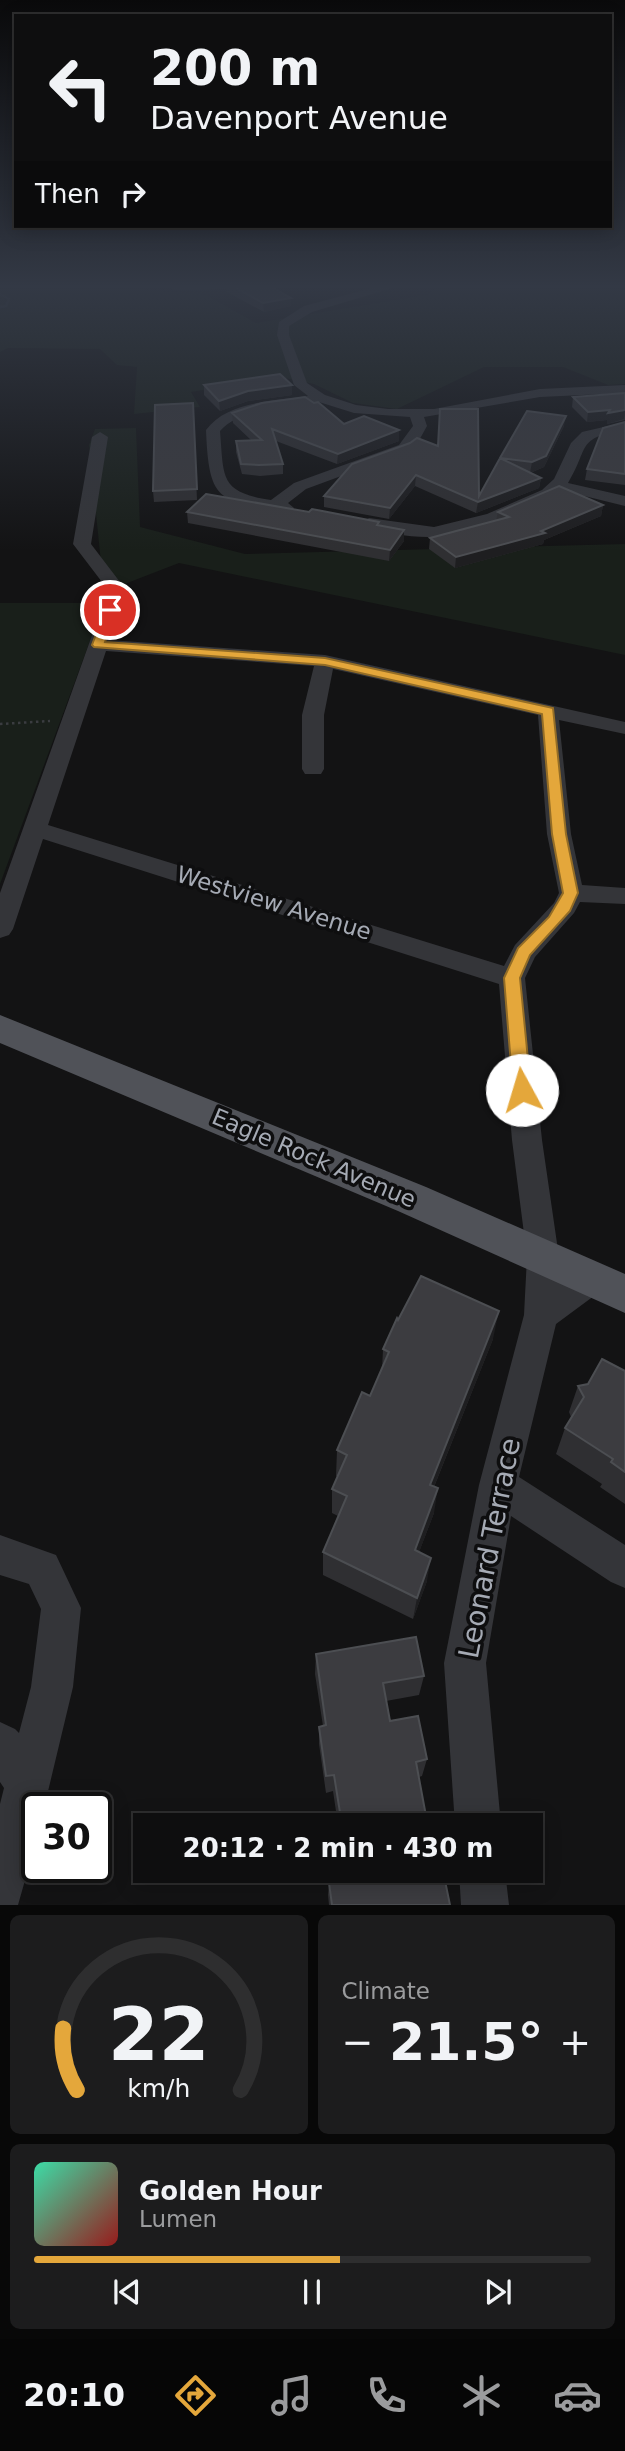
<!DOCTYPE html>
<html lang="en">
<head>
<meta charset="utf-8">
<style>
	body { margin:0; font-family:"DejaVu Sans",sans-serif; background:#1c1c1d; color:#f1f3f6; height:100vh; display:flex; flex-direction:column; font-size:26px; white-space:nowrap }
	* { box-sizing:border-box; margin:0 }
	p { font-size:23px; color:#9b9c9e }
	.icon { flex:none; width:38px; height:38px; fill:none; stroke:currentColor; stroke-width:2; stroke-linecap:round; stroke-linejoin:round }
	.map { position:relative; height:1905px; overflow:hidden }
	.side { display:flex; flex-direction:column; gap:10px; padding:10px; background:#080808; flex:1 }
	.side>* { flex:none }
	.guide { position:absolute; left:14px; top:14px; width:598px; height:214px; border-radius:0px; box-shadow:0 4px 18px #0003,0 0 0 2px #2e2e2f; background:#0e0e0f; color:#f1f3f6; overflow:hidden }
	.speed { position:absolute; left:21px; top:1792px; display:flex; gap:14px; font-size:35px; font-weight:700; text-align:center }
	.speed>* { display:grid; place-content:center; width:91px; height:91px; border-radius:50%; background:#0e0e0f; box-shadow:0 4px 18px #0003,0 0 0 2px #2e2e2f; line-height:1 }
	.speed .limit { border:4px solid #111; border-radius:10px; background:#fff; color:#111 }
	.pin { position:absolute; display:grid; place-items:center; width:60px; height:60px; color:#fff; margin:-30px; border:4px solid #fff; border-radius:50%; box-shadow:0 2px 7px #0007 }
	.me { position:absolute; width:77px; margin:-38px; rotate:354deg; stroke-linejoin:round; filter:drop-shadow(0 0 5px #0008) }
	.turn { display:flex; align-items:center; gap:24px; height:147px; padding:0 21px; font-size:32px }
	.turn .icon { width:91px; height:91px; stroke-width:2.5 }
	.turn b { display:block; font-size:49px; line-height:60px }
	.then { display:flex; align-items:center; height:66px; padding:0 21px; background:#0003; gap:14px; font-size:26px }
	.big { font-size:52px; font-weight:700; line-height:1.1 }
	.side .widget { flex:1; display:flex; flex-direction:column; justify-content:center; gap:10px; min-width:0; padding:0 24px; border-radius:10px; background:#1c1c1d }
	.side .dial { align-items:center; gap:0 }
	.dial svg { height:182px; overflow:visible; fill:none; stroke:#2e2e2f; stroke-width:7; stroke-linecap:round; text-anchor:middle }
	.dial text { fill:#f1f3f6; stroke:none }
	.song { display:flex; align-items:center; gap:21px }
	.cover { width:84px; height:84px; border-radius:10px; background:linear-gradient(135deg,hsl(160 70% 55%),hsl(0 70% 35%)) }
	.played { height:7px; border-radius:4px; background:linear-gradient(90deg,#e4a73b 55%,#2e2e2f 55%) }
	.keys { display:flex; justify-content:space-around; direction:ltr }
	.heat { display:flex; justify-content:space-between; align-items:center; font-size:38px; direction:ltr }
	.side .tiles { flex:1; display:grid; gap:10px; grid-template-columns:1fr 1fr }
	.widget:last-child { grid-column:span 2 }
	.trip { position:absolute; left:133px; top:1813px; width:410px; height:70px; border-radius:0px; background:#0e0e0f; box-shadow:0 4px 18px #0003,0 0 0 2px #2e2e2f; font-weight:700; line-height:70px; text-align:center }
	.menu { display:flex; height:112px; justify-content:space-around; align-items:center; background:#060606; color:#9b9c9e }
	.menu .icon { width:49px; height:49px }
	.menu .current { color:#e4a73b }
	.menu b { font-size:32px; color:#f1f3f6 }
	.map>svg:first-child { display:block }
	.green { fill:#191f1a }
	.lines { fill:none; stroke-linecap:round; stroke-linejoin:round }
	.stream { stroke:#2a3137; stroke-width:2.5 }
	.path { stroke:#3a3c40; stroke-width:2.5; stroke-dasharray:2.5 3.5; stroke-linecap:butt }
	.minor { fill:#343539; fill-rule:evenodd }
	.major { fill:#505258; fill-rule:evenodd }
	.wall { fill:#2f2f32 }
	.shaded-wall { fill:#1e1e20 }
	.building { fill:#3c3c40; stroke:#4c4e52; stroke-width:2 }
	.route { fill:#e4a73b; stroke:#946d26; stroke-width:2 }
	.labels { text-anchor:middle; stroke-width:7; stroke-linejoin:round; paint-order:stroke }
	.street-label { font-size:23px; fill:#a5aab4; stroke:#0e0e0f }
	.near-street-label { font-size:28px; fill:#a5aab4; stroke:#0e0e0f }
</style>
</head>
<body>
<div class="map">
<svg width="625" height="1905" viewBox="0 0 625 1905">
	<rect width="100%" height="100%" fill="#131314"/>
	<path class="green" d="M0,284H122L128,288L206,295L256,323L432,294L435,284H625V384L608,385L563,367H484L397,409L353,403L314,384L280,377L191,392L200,407L134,414L137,367L117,365L100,349L8,348L0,352Z
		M136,428L140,527L245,554L625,544V655L179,563L104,592L89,445L95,429Z
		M0,603H104L0,884Z"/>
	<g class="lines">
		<path class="stream" d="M0,294L9,299L6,306L0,307"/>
		<path class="path" d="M0,724L50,721"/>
		<path class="minor" d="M158,284H279L273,288L177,290Z
			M387,284H406L312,312L289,326V335L307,383L325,395L356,405L388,409H434L540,389L625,385V393L540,397L424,417L427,426L417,444L409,451L306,489L288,503L294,508L292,512L286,513C218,501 209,502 206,430C227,401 274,401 308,396L294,385L277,335L279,322L304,306ZM319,402L354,413L410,417L413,426L399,445L294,483L271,500C219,492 224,478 220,431C242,406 289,408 319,402Z
			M625,422V430C575,438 590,447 568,483L625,496V506L560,490C534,514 469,535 433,537C410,538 385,532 363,527L361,523L369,518L434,527L487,514L542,490L554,479L571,443L582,432Z
			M100,432L108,437L91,544L123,586L119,610L109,640L325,655L625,722V734L559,720L571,834L582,885L625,888V904L580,902L574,913L535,957L525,978L542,1140L559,1257V1282L578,1268L590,1264L602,1268L607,1279L602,1290L556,1324L519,1477L625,1545V1588L611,1582L511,1516L486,1663L501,1825H455L444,1663L479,1485L524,1315L527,1257L512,1140L499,984L43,839L13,929L9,935L0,938V893L101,610L105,586L73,544L92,437ZM106,651L314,666L302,715V769L305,774H321L324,769V715L333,669L538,715L547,834L559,893L554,903L515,945L504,966L48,825Z
			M0,1535L56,1555L81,1608L73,1687L44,1808H37V1838L18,1905H0V1804L4,1788L0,1782V1722L15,1729L19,1733L31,1687L41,1609L29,1584L0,1575Z
			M459,1871H505L509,1905H461Z"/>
		<path class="major" d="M0,1015L426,1187L625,1274V1313L398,1211L0,1043Z"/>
	</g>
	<path class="wall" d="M227,284H266L291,306L264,312L227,292Z
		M204,385H292V395L248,401L220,411L204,395Z
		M625,393V420L607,424V420L587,422L572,407L573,397Z
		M193,403L197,500L154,502L153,491Z
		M527,411L564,426L544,467L530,473L541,478L539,488L476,513L415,486L389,519L324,507V496L410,443L479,496Z
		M232,413L399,441L337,464L276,441L283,464V474L260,476L242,474L236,452V441L251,440L233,423Z
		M625,422V485L585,480L587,469Z
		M603,505L601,516L544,540L543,544L455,568L429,549L430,538L496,521L498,512Z
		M187,512H309L379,522V525L404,541L389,561L188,523Z
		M398,1320L493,1339L434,1487V1513L419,1552L427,1581L413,1619L323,1575V1552L338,1516L332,1513V1489L338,1477L336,1476L337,1450L370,1396L382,1370L383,1349Z
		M625,1371V1504L600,1487L602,1484L556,1454L565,1428L571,1417L569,1412L578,1386L588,1384Z
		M316,1654L424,1676L419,1695L386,1701L390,1721L427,1759L422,1776L419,1777L426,1816L434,1825H338L333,1791L326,1793L319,1744V1727L323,1726L315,1674Z
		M334,1871H443L450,1905H329L328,1895L329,1883L335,1881Z"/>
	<path class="shaded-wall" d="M291,298V306L264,312L263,303Z
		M292,385V395L248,401L220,411L219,401L248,391Z
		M610,410H625L624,419L607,424V420L587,422L588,412Z
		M566,416L564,426L544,467L530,473L532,462Z
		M399,430V441L337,464L338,454Z
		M416,475L415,486L389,519L390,508Z
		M541,478L539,488L476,513L478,502Z
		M603,505L601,516L544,540L543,544L455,568L456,557L541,531Z
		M404,530V541L389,561L390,550Z
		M499,1311L493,1339L425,1509L430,1485Z
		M438,1488L434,1513L411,1573L415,1550Z
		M431,1558L427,1581L413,1619L417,1598Z"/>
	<path class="building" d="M229,284H266L291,298L263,303Z
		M280,374L292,385L248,391L219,401L204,385Z
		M625,393V410L608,413L610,410L588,412L573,397Z
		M305,397L314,403L318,402L344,424L364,416L399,430L338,454L272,429L283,464L259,465L241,464L236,441L262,440L232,413L262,403Z
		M193,403L197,489L153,491L155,405Z
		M440,409H478L479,496L500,458L541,478L478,502L416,475L390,508L324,496L352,464L410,443L417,438L438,446Z
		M527,411L566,416L546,456L532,462L500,458Z
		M625,422V474L587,469L603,428Z
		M559,486L603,505L541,531L545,533L456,557L430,538L509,517L498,512Z
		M206,494L309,512L312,509L379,522L377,525L404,530L390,550L187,512Z
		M421,1276L499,1311L430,1485L438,1488L415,1550L431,1558L417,1598L323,1552L347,1496L332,1489L347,1455L337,1450L362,1392L370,1396L389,1352L383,1349L397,1318L398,1320Z
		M602,1359L625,1371V1472L611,1462L613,1459L565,1428L584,1397L578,1386L588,1384Z
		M416,1637L424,1676L383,1683L390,1721L418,1716L427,1759L416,1762L426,1816L432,1815L434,1825H342L334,1775L326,1776L319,1727L326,1725L316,1654Z
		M336,1871H443L450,1905H332L329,1883L337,1881Z"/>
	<linearGradient id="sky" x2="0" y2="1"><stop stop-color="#0a0a0b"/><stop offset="0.52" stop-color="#333945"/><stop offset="1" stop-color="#333945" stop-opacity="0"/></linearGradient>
	<rect width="625" height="551" fill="url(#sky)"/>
	<path class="route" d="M110,606L116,610L105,642L325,658L553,708L566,834L578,893L570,911L530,955L520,978L531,1090L528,1095H515L513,1090L504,978L518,948L549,917L563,893L552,834L542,714L325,665L94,647L92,645L105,610Z"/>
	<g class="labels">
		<g class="street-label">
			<text transform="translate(274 903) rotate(17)" y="8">Westview Avenue</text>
			<text transform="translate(314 1158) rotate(23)" y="8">Eagle Rock Avenue</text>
		</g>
		<g class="near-street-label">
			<text transform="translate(489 1548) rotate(-79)" y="10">Leonard Terrace</text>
		</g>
	</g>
</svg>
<div class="speed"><div class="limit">30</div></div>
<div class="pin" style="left:110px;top:610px;background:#d93025"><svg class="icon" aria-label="arrive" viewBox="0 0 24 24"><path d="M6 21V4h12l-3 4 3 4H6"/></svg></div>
<svg class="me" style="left:522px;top:1090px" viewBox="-20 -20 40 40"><circle r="19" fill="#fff"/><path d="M0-13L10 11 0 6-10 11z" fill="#e4a73b"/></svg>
<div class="trip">20:12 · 2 min · 430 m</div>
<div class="guide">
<div class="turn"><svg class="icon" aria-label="left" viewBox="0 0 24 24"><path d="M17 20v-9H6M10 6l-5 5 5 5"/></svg><div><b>200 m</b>Davenport Avenue</div></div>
<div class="then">Then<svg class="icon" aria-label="right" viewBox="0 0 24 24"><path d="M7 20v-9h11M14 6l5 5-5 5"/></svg></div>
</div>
</div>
<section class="side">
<div class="tiles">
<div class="widget dial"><svg viewBox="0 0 100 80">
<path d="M14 69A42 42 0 1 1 86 69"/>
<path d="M14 69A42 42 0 0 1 8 42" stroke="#e4a73b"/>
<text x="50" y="56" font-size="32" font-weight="700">22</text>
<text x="50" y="72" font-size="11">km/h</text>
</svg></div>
<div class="widget"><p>Climate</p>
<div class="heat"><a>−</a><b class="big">21.5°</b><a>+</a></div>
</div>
<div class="widget">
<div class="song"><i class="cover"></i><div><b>Golden Hour</b><p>Lumen</p></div></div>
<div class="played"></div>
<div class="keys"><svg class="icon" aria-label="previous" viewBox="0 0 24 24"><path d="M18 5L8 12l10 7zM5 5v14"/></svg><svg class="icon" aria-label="pause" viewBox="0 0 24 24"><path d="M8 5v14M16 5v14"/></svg><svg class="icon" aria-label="next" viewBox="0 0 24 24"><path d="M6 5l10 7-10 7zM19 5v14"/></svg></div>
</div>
</div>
</section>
<nav class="menu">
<b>20:10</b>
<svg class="icon current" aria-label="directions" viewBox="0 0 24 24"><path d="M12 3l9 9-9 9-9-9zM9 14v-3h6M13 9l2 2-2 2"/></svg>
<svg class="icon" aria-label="music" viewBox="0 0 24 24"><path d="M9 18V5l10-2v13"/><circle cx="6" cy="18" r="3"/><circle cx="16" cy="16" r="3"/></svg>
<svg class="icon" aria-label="phone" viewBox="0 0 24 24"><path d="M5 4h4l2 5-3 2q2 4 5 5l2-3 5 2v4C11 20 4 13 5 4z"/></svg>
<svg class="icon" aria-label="climate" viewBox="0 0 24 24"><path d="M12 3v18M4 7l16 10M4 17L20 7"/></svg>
<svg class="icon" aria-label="car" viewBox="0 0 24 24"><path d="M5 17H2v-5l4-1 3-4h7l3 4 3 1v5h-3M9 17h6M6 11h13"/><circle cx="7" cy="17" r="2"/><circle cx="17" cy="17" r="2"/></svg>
</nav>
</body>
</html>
